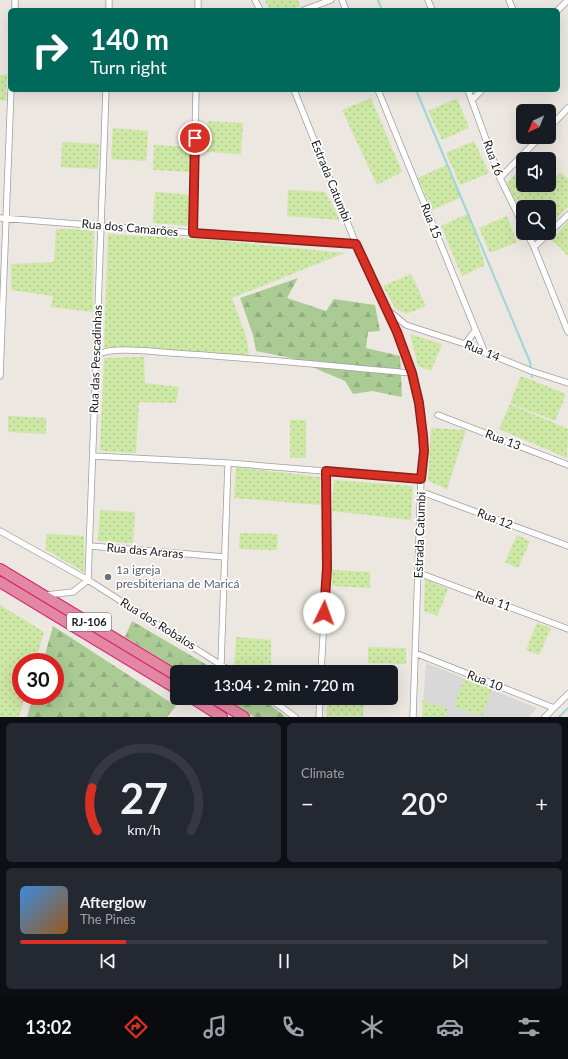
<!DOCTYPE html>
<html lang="en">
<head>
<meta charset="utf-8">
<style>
	body { margin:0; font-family:Lato,sans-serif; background:#242831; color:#f1f3f6; height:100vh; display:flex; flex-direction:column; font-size:15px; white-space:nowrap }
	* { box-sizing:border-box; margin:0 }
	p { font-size:13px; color:#9ea1a6 }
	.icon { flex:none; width:22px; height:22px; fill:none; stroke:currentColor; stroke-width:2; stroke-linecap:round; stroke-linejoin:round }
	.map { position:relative; height:717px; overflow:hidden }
	.panel { display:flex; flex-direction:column; gap:6px; padding:6px; background:#0d0f14; flex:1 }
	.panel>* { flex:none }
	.banner { position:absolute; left:8px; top:8px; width:552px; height:84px; border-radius:6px; box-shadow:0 4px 16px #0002; background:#00695c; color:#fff; overflow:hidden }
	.needle { width:26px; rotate:224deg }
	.controls { position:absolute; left:516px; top:104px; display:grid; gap:8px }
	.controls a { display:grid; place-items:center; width:40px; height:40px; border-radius:6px; background:#171b24; box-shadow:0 4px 16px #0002; font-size:20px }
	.speed { position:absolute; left:12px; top:653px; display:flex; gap:8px; font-size:20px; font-weight:700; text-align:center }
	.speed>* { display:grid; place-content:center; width:52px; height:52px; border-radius:50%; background:#171b24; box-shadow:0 4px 16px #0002; line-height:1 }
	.speed .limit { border:6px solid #d22; background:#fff; color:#111 }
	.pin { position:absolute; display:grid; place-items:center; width:34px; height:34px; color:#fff; margin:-17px; border:2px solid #fff; border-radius:50%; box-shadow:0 1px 4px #0007 }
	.me { position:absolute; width:44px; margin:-22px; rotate:3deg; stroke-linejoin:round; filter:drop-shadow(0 0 3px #0008) }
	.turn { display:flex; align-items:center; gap:14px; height:84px; padding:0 16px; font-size:18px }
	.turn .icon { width:52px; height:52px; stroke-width:2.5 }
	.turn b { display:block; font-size:28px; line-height:34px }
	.big { font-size:30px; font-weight:600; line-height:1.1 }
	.panel .card { flex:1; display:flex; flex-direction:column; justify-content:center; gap:6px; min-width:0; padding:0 14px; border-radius:6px; background:#242831 }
	.panel .dial { align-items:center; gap:0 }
	.dial svg { height:104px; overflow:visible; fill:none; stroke:#363941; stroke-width:7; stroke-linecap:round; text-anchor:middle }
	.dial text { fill:#f1f3f6; stroke:none }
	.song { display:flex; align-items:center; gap:12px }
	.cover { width:48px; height:48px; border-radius:6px; background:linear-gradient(135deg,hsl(210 70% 55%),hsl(30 70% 35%)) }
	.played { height:4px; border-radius:2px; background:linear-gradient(90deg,#d93025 20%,#363941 20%) }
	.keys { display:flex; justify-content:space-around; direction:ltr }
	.heat { display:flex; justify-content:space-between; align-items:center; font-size:22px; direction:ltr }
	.panel .tiles { flex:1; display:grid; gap:6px; grid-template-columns:1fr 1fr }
	.card:last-child { grid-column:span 2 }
	.trip { position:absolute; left:170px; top:665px; width:228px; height:40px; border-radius:6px; background:#171b24; box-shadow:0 4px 16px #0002; font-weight:600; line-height:40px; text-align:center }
	.tab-bar { display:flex; height:64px; justify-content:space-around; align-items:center; background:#090b0e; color:#9ea1a6 }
	.tab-bar .icon { width:28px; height:28px }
	.tab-bar .selected { color:#d93025 }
	.tab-bar b { font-size:18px; color:#f1f3f6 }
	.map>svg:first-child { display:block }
	.residential { fill:#d9d8d8 }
	.grass { fill:url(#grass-dots) }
	.forest { fill:url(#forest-firs) }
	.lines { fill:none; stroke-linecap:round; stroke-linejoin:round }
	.stream { stroke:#a0d3da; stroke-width:2 }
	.street-casing { stroke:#9f9f9f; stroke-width:7 }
	.highway-casing { stroke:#d22573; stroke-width:12 }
	.street { stroke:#fff; stroke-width:5.5 }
	.highway { stroke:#e487a3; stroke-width:10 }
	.route-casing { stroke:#8d1f18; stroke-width:10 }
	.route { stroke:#d93025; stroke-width:7 }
	.worship-dot { fill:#6b7280; stroke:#fff; stroke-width:1.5 }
	.labels { text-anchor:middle; stroke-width:3.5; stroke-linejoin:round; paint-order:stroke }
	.shield { fill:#fff; stroke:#5f5f5f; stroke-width:1 }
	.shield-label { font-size:11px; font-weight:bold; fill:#1b1b1b }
	.street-label { font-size:12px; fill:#1b1b1b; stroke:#fff }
	.worship-label { font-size:12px; fill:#5b616d; stroke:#fff; text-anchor:start }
</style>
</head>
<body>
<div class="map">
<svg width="568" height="717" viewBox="0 0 568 717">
	<defs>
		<pattern id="grass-dots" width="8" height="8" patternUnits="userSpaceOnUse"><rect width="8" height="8" fill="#cde7a5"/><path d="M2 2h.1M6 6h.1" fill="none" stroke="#afc68d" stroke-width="1.8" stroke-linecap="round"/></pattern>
		<pattern id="forest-firs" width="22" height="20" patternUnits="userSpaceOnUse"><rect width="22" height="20" fill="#abcb95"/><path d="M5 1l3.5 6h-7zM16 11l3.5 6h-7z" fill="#93ae80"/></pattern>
	</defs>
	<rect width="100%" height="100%" fill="#ece7e0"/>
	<path class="residential" d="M426,663L537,708L529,717H422Z"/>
	<path class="grass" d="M265,0H298L300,6L287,10H270Z
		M0,75H7L6,101L0,100Z
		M371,98L402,172L377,185L342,110Z
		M457,98L469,128L442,140L428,111Z
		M208,121L243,123L241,154L206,152Z
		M113,128L148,131L146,161L111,159Z
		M474,141L489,173L460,185L446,153Z
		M62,142L99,144L98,169L61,167Z
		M154,145L191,147L190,172L153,170Z
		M523,164V185H549V183L561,172L568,179V207L549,225V207H523V217L507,184Z
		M446,165L461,197L432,210L418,178Z
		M288,190L325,192L340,220L287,216Z
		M155,192L191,195L189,226L153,223Z
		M469,213L485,265L462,276L441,226Z
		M507,216L517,242L490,253L479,228Z
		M568,221V256L552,240Z
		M56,229L94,230L93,312L51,307L53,296L11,290V264L54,262Z
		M108,234L214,240L344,253L232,298L246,336L249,355L104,349Z
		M411,274L426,306L406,314L395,308L383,286Z
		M410,334L442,344L431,371L418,366Z
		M144,357L145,383L179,387L176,403L139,402L136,453L100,451L104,358Z
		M521,376L566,394L555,421L510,403Z
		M510,404L568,429L567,458L499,429Z
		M8,416L46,418V434L8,432Z
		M290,420H306V458H290Z
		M431,428L466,430L447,489L428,481Z
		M236,467L320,477L321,505L234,498Z
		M334,480L413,486L411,520L332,511Z
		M100,510L135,512L133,543L98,541Z
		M240,533L278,534L277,550L239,549Z
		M46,534L84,536V572L46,550Z
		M517,535L530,541L518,568L505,562Z
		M332,570L370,572V588L332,586Z
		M425,579L448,589L437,616L424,611Z
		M0,605L44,632L35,662H21V696H25L19,717H0Z
		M537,623L551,628L539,655L526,650Z
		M236,637L271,640V672H242L234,668Z
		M368,647L406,648V664L368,663Z
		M464,679L492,689L482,716L454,706Z
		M328,698H364L363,717H326Z
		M422,700L448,709L445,717H423Z"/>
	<path class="forest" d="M298,278L287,298L326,311L334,299L375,305L380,331L368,332L366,348L400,356L402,397L372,391L353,394L345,381L291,358L256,351L253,335L240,298Z
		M132,621L219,672H182L125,637Z
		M53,626L176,706L167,717H27L33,696H55V662H43Z
		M223,698H261L286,717H254Z"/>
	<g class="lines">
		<path class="stream" d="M378,0L382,10
			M416,90L530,362L532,377
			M559,717L568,708"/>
		<defs>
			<path id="street" d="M255,0L260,10
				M342,0L346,10
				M428,0L432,10
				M509,0L513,10
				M15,10V0
				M109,10V0
				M198,10V0
				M304,10L331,0
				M558,10L568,0
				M294,90L356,244L397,332L412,373L419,403L423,436L424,451L421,479L413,717
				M378,90L485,353
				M468,90L500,178L523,225
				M472,100L482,90
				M549,128L568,108
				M500,178L540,137
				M0,218L193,233L356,244
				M193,233L196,90
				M527,233L534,247L568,332
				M534,247L568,215
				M389,311L406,325L465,344L531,371L568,383
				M465,344L475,331
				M97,355C112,346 154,352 172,353C252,358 332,366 412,373
				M0,376L11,90
				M438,415L568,465
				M93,456L228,463L421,479
				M422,492L568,546
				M0,531L88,580L232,672
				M90,546L225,557
				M419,573L568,629
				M46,595L73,592L88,580L106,90
				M415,653L554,708
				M221,664L228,463
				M321,672L327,569L326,471
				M269,698L295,717
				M319,717L320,698
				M545,717L568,694"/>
			<path id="highway" d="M0,569L177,676
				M0,582L177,689
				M192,698L222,717
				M213,698L244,717"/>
		</defs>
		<use href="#street" class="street-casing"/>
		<use href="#highway" class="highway-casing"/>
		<use href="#street" class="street"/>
		<use href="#highway" class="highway"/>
	</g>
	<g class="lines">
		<defs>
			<path id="route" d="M195,138L193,233L356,244L397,332L412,373L419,403L423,436L424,451L421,479L326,471L327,568L324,613"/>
		</defs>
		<use href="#route" class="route-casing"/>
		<use href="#route" class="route"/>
	</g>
	<circle class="worship-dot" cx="108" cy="577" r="4"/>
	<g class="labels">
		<rect class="shield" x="67" y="613" width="44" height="18" rx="3"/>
		<g class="shield-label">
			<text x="89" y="626">RJ-106</text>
		</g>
		<g class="street-label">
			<text transform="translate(493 158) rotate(70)" y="4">Rua 16</text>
			<text transform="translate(331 181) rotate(68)" y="4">Estrada Catumbi</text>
			<text transform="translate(431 221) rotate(68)" y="4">Rua 15</text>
			<text transform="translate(130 228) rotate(5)" y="4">Rua dos Camarões</text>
			<text transform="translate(482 351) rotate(22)" y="4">Rua 14</text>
			<text transform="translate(96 359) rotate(-88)" y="4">Rua das Pescadinhas</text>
			<text transform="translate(503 440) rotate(21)" y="4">Rua 13</text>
			<text transform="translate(495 519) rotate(21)" y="4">Rua 12</text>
			<text transform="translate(420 535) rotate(-88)" y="4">Estrada Catumbi</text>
			<text transform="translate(145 551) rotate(5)" y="4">Rua das Araras</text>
			<text transform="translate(493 601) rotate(20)" y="4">Rua 11</text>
			<text transform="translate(158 624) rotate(32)" y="4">Rua dos Robalos</text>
			<text transform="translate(485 681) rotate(21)" y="4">Rua 10</text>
		</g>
		<g class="worship-label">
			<text x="116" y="574">1a igreja<tspan x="116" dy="14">presbiteriana de Maricá</tspan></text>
		</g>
	</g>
</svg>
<div class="controls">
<a><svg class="needle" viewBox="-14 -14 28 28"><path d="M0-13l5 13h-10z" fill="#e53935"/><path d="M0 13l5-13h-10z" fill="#9ea1a6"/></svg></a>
<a><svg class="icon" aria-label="sound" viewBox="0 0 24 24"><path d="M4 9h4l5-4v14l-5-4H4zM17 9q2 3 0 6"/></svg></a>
<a><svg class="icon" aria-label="search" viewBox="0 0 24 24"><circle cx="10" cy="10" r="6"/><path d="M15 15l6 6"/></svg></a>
</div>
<div class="speed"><div class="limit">30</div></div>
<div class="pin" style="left:195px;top:138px;background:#d93025"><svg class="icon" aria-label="arrive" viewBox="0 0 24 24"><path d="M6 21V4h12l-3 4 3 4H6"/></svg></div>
<svg class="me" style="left:324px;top:613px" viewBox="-20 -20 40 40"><circle r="19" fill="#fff"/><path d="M0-13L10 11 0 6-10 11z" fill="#d93025"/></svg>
<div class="trip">13:04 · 2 min · 720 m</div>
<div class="banner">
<div class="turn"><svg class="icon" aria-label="right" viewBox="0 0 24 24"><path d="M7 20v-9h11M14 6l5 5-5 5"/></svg><div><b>140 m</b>Turn right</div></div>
</div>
</div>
<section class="panel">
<div class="tiles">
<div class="card dial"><svg viewBox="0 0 100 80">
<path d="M14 69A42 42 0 1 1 86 69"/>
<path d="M14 69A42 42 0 0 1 10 36" stroke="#d93025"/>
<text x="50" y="56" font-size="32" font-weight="700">27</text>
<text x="50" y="72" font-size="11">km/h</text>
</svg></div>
<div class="card"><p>Climate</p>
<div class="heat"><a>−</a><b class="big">20°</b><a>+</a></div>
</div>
<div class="card">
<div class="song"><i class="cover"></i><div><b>Afterglow</b><p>The Pines</p></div></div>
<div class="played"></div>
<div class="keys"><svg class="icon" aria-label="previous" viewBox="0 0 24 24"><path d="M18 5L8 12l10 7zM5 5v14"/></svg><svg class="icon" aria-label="pause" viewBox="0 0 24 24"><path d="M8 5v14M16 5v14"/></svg><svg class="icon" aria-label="next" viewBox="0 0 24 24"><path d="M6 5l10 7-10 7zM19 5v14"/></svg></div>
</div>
</div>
</section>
<nav class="tab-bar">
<b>13:02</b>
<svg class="icon selected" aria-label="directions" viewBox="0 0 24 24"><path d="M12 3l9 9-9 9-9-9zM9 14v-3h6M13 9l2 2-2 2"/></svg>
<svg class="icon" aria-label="music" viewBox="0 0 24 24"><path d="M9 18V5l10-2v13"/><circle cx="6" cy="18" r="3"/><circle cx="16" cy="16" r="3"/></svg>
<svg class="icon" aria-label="phone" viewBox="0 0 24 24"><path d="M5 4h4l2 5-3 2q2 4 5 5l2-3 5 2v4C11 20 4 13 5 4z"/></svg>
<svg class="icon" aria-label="climate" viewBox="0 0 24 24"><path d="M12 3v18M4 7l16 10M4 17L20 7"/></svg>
<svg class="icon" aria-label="car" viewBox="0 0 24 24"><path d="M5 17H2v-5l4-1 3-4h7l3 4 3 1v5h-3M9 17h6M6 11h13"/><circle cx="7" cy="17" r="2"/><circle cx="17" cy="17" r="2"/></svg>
<svg class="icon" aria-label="filters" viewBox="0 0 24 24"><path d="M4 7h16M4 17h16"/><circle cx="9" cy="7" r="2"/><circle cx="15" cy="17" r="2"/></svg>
</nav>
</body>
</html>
